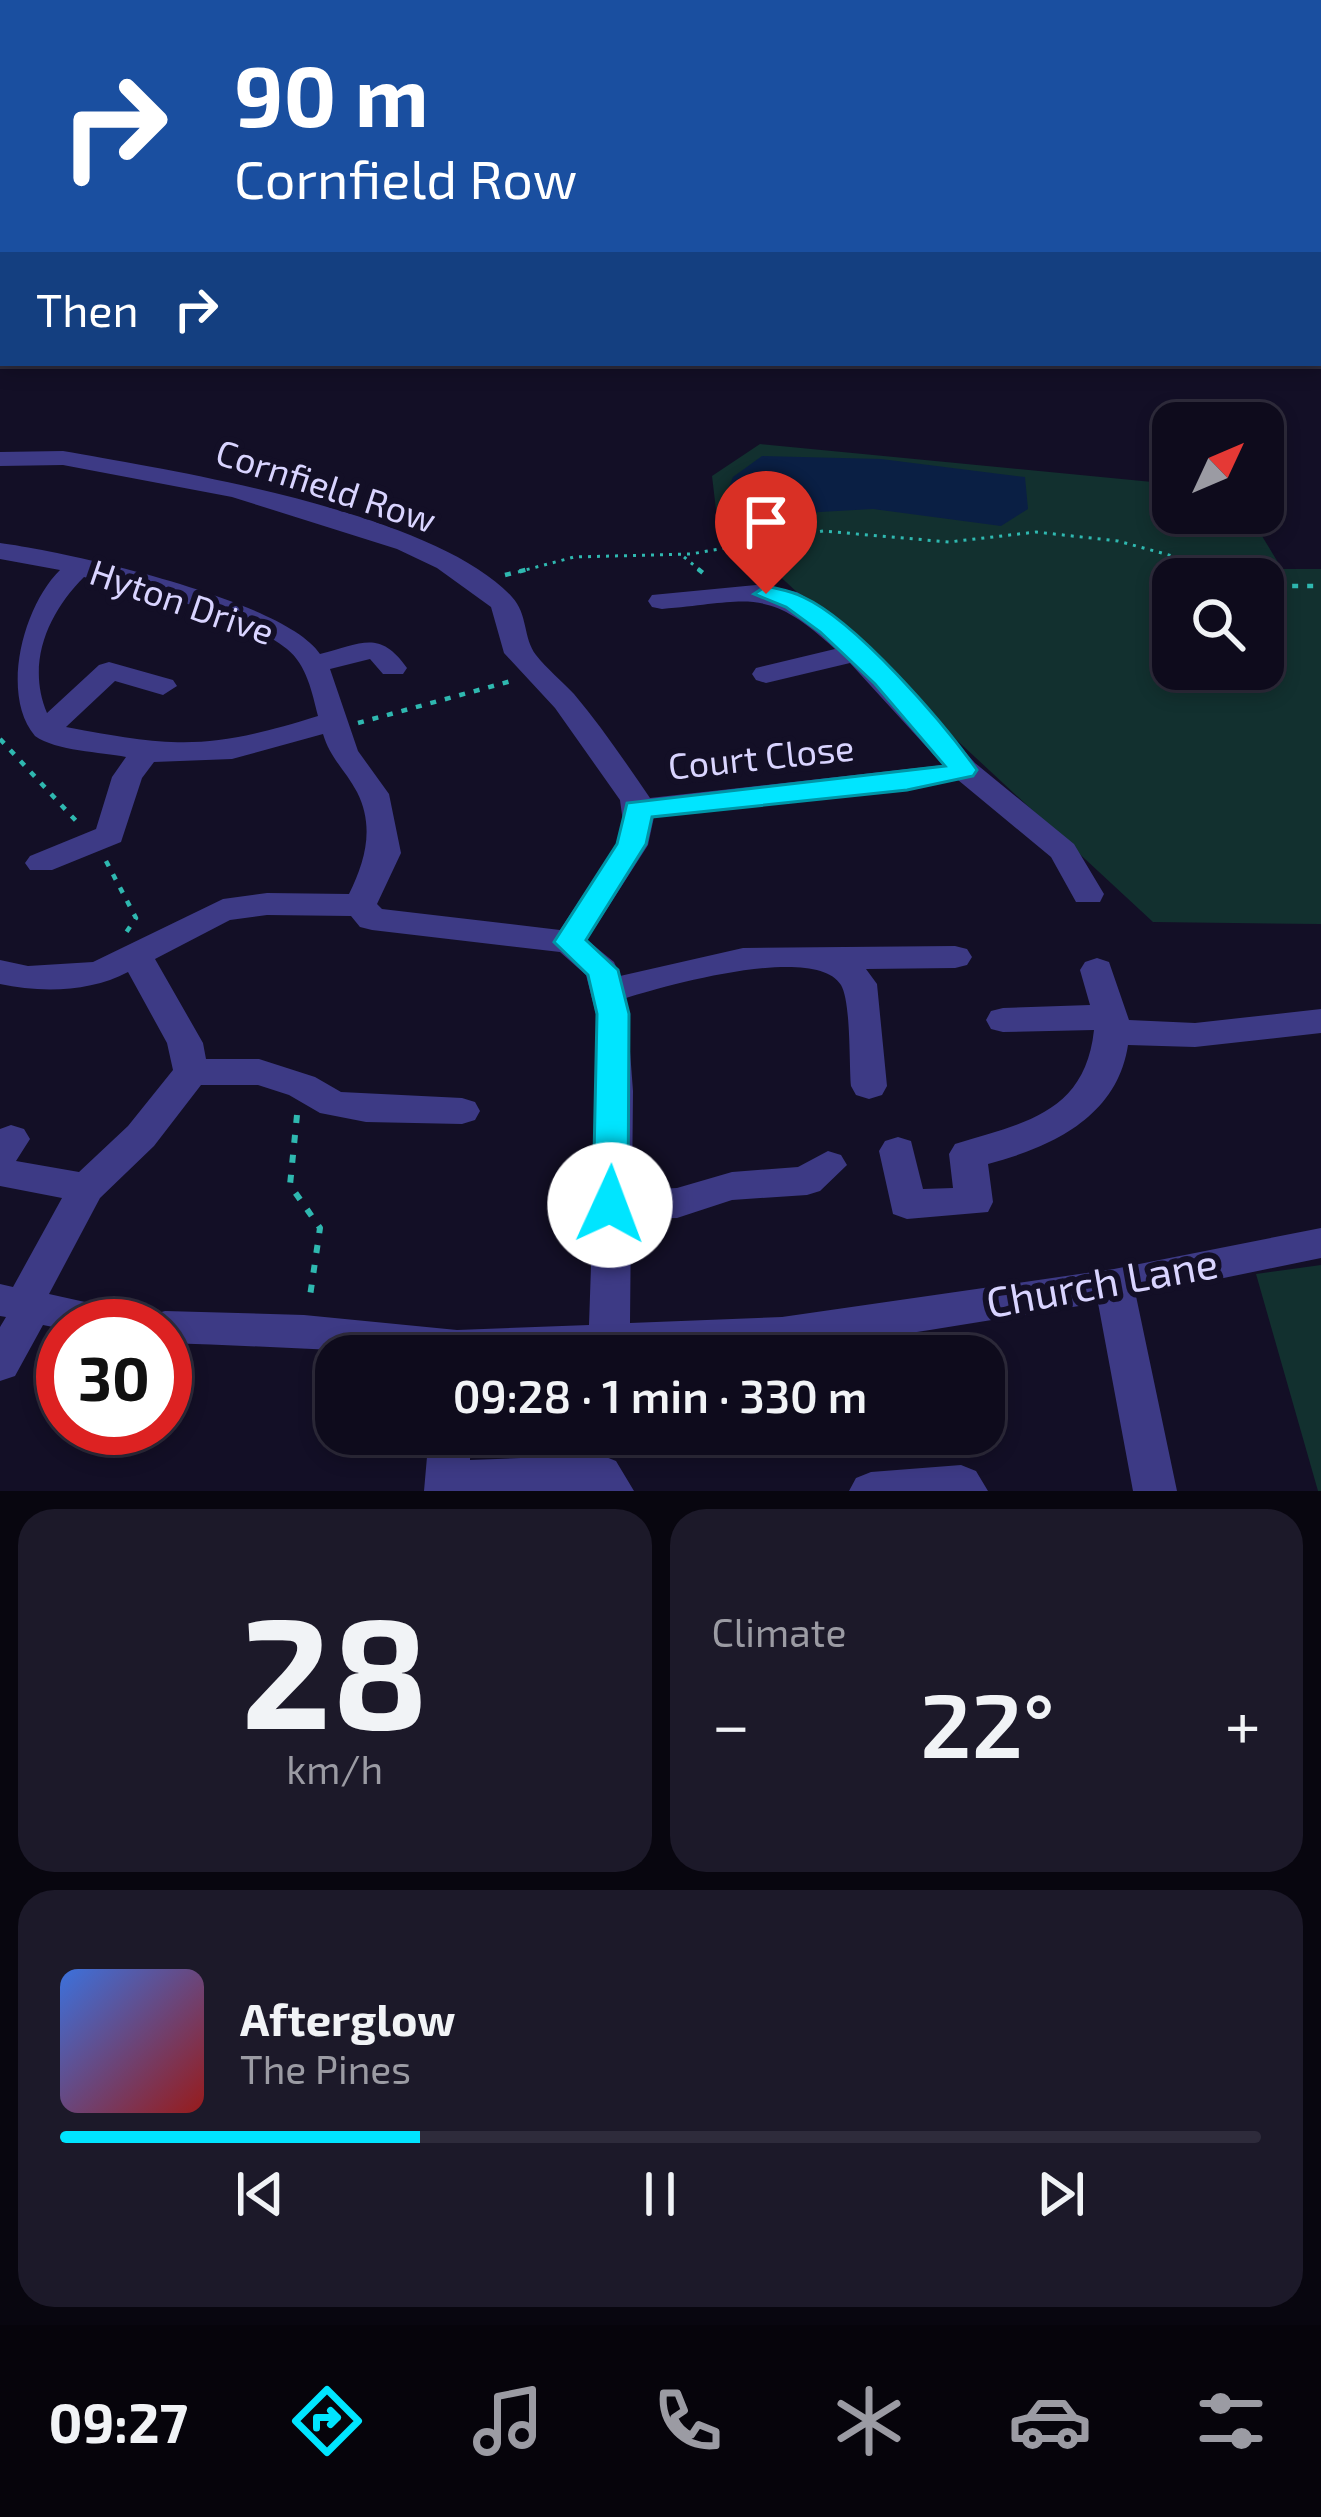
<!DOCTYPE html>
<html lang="en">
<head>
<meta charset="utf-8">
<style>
	body { margin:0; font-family:"Exo 2",sans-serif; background:#1c1929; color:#f1f3f6; height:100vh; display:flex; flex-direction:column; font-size:45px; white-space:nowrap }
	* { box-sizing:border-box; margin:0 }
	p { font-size:39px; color:#9b9ba3 }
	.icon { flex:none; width:66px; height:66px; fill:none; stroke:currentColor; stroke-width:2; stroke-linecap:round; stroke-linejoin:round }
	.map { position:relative; height:1491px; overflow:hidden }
	.drawer { display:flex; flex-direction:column; gap:18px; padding:18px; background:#08060f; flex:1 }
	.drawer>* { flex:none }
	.guide { position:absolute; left:0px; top:0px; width:1323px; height:366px; box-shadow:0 6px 18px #0003,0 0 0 3px #2e2b3b; background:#1a4fa0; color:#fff; overflow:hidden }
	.needle { width:78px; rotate:46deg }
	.tools { position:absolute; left:1152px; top:402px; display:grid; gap:24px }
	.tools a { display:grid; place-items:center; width:132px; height:132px; border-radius:24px; background:#0e0b1c; box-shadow:0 6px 18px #0003,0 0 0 3px #2e2b3b; font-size:60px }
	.speed { position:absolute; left:36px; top:1299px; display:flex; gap:24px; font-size:60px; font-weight:700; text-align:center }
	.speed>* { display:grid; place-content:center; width:156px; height:156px; border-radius:50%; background:#0e0b1c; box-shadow:0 6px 18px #0003,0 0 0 3px #2e2b3b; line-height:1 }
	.speed .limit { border:18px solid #d22; background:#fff; color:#111 }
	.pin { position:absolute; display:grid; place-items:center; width:102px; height:102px; color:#fff; margin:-123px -51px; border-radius:50% 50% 50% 0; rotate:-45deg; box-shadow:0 0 12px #0007 }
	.pin .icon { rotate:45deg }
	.me { position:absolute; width:132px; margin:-66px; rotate:2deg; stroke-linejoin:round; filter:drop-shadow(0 0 9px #0008) }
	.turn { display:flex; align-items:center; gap:42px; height:252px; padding:0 36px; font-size:54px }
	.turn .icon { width:156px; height:156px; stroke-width:2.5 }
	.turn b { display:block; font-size:84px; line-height:102px }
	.then { display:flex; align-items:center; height:114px; padding:0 36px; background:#0003; gap:24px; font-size:45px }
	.big { font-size:90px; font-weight:600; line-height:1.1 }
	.drawer .tile { flex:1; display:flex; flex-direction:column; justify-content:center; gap:18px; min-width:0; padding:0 42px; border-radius:36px; background:#1c1929 }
	.drawer .dial { align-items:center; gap:0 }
	.dial b { font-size:156px; line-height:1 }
	.song { display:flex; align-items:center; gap:36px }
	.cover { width:144px; height:144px; border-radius:18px; background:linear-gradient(135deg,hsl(220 70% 55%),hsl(0 70% 35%)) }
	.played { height:12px; border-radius:6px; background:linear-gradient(90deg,#00e5ff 30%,#2e2b3b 30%) }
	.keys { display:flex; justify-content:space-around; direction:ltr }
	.heat { display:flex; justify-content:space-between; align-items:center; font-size:66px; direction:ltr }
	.drawer .tiles { flex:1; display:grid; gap:18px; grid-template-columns:1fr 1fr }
	.tile:last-child { grid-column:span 2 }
	.trip { position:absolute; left:315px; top:1335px; width:690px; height:120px; border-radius:36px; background:#0e0b1c; box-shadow:0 6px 18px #0003,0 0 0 3px #2e2b3b; font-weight:600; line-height:120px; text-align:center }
	.tabs { display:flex; height:192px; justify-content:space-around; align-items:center; background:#06040b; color:#9b9ba3 }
	.tabs .icon { width:84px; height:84px }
	.tabs .active { color:#00e5ff }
	.tabs b { font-size:54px; color:#f1f3f6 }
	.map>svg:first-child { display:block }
	.green { fill:#12302f; fill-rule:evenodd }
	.water { fill:#0a1f44 }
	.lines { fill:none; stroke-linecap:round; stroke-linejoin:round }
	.path-far2 { stroke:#2fb8b0; stroke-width:3; stroke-dasharray:3 6; stroke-linecap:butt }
	.path-far1 { stroke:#2fb8b0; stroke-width:4.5; stroke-dasharray:6 9; stroke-linecap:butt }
	.path { stroke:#2fb8b0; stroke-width:6; stroke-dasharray:8 12; stroke-linecap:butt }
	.minor { fill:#3d3a85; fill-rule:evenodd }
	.route { fill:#00e5ff; stroke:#0095a6; stroke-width:3 }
	.labels { text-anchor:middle; stroke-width:12; stroke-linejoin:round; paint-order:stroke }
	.street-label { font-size:36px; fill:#d9d4ff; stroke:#130f26 }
	.near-street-label { font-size:42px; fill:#d9d4ff; stroke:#130f26 }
</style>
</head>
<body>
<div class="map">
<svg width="1321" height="1491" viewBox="0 0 1321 1491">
	<rect width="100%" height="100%" fill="#130f26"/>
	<path class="green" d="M600,0H1321V66L1320,3H570Z
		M760,444L1173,484V513H1248L1282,569H1321V924L1153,922L717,518L712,476ZM1173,579H1263V669H1173Z
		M1321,1265V1491H1318L1256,1274Z"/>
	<path class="water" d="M762,456L881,459L1025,477L1028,509L1001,526L873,509L750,516L722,503L733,477Z"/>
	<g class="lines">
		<path class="path-far2" d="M478,3L490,0
			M684,557L702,572
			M518,572L574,557L691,554L823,531L949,542L1036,532L1118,541L1231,572"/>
		<path class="path-far1" d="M698,569L708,577
			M1220,569L1258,579
			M505,575L529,569
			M1263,580L1284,586H1321
			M358,723L515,680
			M0,739L78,823
			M106,861L136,918L125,934"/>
		<path class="path" d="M297,1115L290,1185L320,1228L309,1303"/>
		<path class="minor" d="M63,451C176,471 434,512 512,597C528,614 523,638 536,655C547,669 562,681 574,694C601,726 626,763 650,798L943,765L850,663L766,683L756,680L752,674L756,668L835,649C766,585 750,602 662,609L652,607L648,601L652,595L756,585L797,592L823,608L894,673L975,763L1074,844L1104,894L1100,902H1076L1051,857L958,780L907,790L654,817L648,845L587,940L614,962L620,976L743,948L955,946L967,949L972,957L967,965L955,968L866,969L877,984L887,1086L882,1095L869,1099L856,1095L851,1086C849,1063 851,1002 841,985C815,943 665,986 626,998L633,1091L632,1190L677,1188L732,1172L798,1167L828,1151L841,1155L847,1165L820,1191L807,1195L732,1200L677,1218L631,1219L630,1323L782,1317L1114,1269L1321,1228V1258L1136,1296L1177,1491H1133L1098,1303C993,1319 888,1339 783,1349C577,1370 370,1349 165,1343V1326H145L151,1315L165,1311L304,1315L457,1330L589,1325L597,1091L596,1014L586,975L560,952L372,930L360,927L351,916L267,915L230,920L155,959L203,1043L206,1059H259L315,1077L341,1092L462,1098L475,1102L480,1111L475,1120L462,1124L366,1122L320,1113L289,1095L258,1085H201L154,1146L100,1198L49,1294L139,1314L145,1326L63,1329L43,1325L15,1376L0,1381V1327L6,1317L0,1316V1284L13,1287L62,1198L0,1186V1129L11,1125L24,1129L30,1139L16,1161L79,1172L128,1126L173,1070L167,1043L128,972C91,992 41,993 0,984V960L28,966L93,962L223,899L267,893L349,894C365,861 375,828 357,792C346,771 330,758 323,734L232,759L154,762L142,778L121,842L52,870H30L25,863L30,856L96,829L112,777L126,757C101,752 56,751 35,736C0,695 23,606 60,570L0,559V543C68,552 284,600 320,654C362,644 379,629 407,668L403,674H383L370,659L330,669L358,751L389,794L401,853L377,904L382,909L560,930L616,845L623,822L620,800L555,708L504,653L491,607L437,568L397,549L232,497L63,465L0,466V452ZM84,577C145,593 237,610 287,649C307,665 312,693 318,716C209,750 177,748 66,727L115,681L163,695L177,686L173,680L109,662L99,665L47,713C26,663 48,613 84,577Z
			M1097,958L1109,962L1129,1020L1195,1023L1321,1009V1033L1195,1047L1128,1045C1117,1117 1052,1147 988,1164L993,1202L988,1212L907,1219L893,1214L879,1151L885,1141L898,1137L911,1141L923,1189L953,1188L949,1154L955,1144C1023,1123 1085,1114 1094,1030L1003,1032L991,1029L986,1020L991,1011L1003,1008L1090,1005L1080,970L1085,962Z
			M429,1434H471L470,1460L601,1455L616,1461L634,1491H424Z
			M961,1465L976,1471L988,1491H849L856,1478L871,1472Z"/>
	</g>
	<path class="route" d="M766,586C778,589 792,591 803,597C856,621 943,722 977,770L973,776L907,790L652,817L646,844L586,940L618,970L629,1014L628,1205L623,1214L610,1218L598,1214L593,1205L597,1014L588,975L554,942L617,844L627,803L945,766L875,684L820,632L786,607L754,594Z"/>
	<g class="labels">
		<g class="street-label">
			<text transform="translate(326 486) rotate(18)" y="13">Cornfield Row</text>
			<text transform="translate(182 602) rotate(19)" y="13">Hyton Drive</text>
			<text transform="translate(761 757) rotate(-6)" y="13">Court Close</text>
		</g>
		<g class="near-street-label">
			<text transform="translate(1102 1283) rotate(-10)" y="15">Church Lane</text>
		</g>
	</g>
</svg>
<div class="tools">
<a><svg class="needle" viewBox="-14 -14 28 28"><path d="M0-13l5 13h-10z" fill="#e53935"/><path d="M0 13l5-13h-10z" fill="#9b9ba3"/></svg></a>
<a><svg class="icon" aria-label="search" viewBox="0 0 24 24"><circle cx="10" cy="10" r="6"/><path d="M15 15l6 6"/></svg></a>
</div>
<div class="speed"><div class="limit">30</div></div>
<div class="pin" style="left:766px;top:594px;background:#d93025"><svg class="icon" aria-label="arrive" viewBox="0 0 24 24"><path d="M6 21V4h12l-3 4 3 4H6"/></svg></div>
<svg class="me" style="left:610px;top:1205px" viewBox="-20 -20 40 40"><circle r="19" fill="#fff"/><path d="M0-13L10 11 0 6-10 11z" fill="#00e5ff"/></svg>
<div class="trip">09:28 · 1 min · 330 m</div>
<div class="guide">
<div class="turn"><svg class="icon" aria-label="right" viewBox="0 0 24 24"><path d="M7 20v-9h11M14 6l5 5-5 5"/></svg><div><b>90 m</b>Cornfield Row</div></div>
<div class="then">Then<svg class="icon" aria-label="right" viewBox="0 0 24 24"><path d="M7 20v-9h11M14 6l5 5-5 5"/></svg></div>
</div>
</div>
<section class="drawer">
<div class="tiles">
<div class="tile dial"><b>28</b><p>km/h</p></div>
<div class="tile"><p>Climate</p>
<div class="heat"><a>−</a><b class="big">22°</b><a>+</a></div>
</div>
<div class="tile">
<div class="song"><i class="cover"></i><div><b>Afterglow</b><p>The Pines</p></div></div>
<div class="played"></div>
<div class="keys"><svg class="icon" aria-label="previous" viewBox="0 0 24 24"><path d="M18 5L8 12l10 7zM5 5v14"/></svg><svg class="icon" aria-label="pause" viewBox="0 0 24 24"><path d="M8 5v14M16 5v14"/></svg><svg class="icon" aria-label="next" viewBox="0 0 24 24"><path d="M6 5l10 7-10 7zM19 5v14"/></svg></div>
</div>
</div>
</section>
<nav class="tabs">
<b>09:27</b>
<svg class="icon active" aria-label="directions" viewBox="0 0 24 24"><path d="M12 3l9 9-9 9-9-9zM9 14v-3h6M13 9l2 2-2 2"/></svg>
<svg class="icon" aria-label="music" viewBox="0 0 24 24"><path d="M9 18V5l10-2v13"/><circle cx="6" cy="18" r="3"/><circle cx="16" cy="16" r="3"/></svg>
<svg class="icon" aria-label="phone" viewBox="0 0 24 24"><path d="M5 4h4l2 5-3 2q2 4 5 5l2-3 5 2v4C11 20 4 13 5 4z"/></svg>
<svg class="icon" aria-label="climate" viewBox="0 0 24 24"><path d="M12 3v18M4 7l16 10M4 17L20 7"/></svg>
<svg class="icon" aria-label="car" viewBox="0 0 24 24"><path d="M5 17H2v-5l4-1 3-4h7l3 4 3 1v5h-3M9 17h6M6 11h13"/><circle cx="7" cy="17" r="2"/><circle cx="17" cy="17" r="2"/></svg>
<svg class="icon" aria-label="filters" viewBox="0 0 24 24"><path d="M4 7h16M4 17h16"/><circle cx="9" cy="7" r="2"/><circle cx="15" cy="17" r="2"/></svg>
</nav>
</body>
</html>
